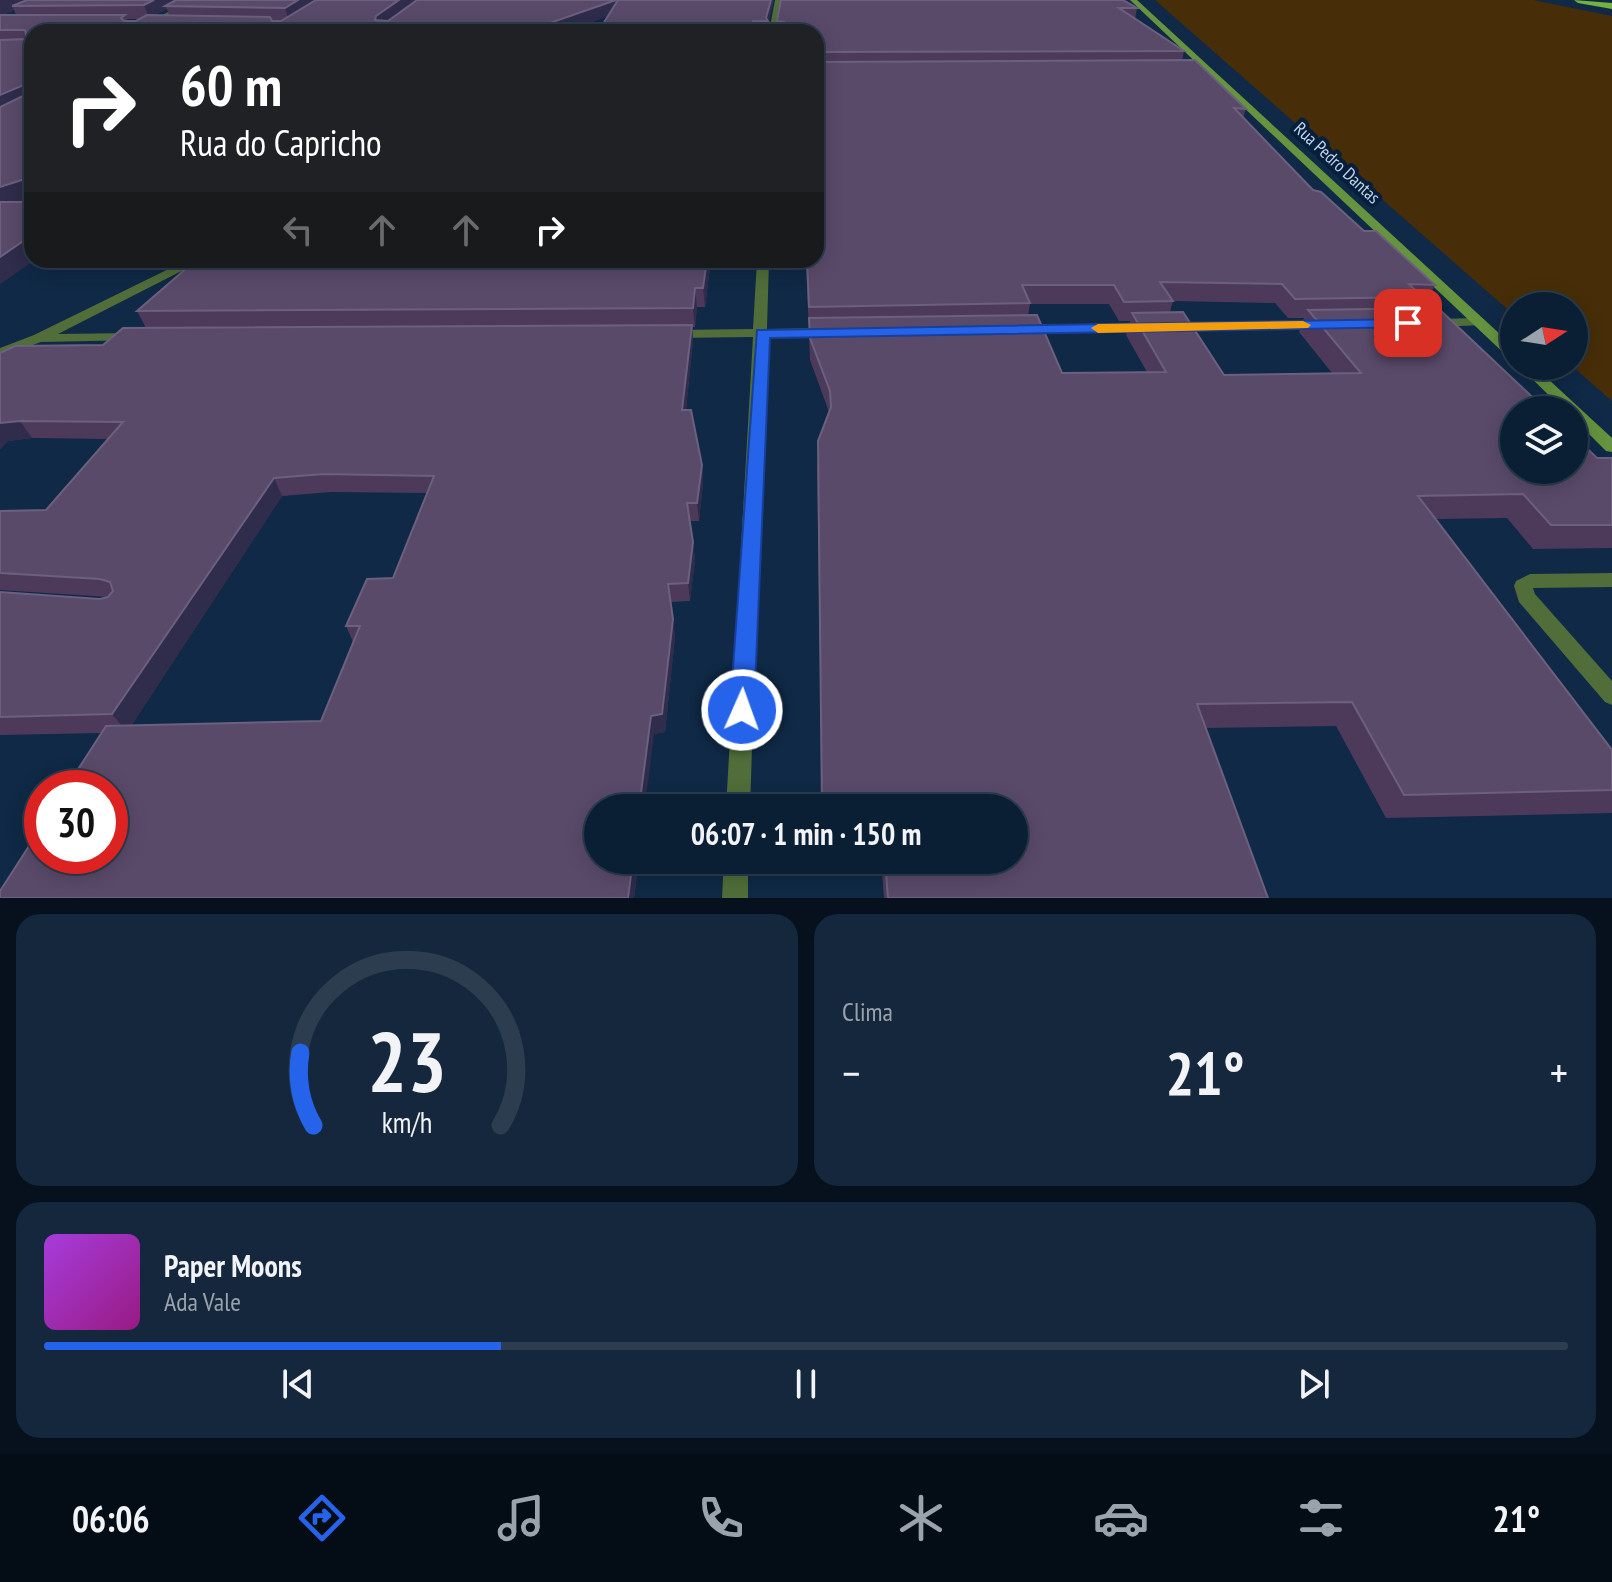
<!DOCTYPE html>
<html lang="pt">
<head>
<meta charset="utf-8">
<style>
	body { margin:0; font-family:"PT Sans Narrow",sans-serif; background:#14273c; color:#f1f3f6; height:100vh; display:flex; flex-direction:column; font-size:30px; white-space:nowrap }
	* { box-sizing:border-box; margin:0 }
	p { font-size:26px; color:#9aa2ac }
	.icon { flex:none; width:44px; height:44px; fill:none; stroke:currentColor; stroke-width:2; stroke-linecap:round; stroke-linejoin:round }
	.map { position:relative; height:898px; overflow:hidden }
	.drawer { display:flex; flex-direction:column; gap:16px; padding:16px; background:#06111d; flex:1 }
	.drawer>* { flex:none }
	.guide { position:absolute; left:24px; top:24px; width:800px; height:244px; border-radius:24px; box-shadow:0 4px 20px #0003,0 0 0 2px #2b3d4f; background:#202124; color:#fff; overflow:hidden }
	.needle { width:52px; rotate:78deg }
	.buttons { position:absolute; left:1500px; top:292px; display:grid; gap:16px }
	.buttons a { display:grid; place-items:center; width:88px; height:88px; border-radius:50%; background:#0b1f34; box-shadow:0 4px 20px #0003,0 0 0 2px #2b3d4f; font-size:40px }
	.speed { position:absolute; left:24px; top:770px; display:flex; gap:16px; font-size:40px; font-weight:700; text-align:center }
	.speed>* { display:grid; place-content:center; width:104px; height:104px; border-radius:50%; background:#0b1f34; box-shadow:0 4px 20px #0003,0 0 0 2px #2b3d4f; line-height:1 }
	.speed .limit { border:12px solid #d22; background:#fff; color:#111 }
	.pin { position:absolute; display:grid; place-items:center; width:68px; height:68px; color:#fff; margin:-34px; border-radius:16px; box-shadow:0 4px 12px #0006 }
	.me { position:absolute; width:88px; margin:-44px; rotate:2deg; stroke-linejoin:round; filter:drop-shadow(0 0 6px #0008) }
	.turn { display:flex; align-items:center; gap:28px; height:168px; padding:0 24px; font-size:36px }
	.turn .icon { width:104px; height:104px; stroke-width:2.5 }
	.turn b { display:block; font-size:56px; line-height:68px }
	.lanes { display:flex; align-items:center; height:76px; padding:0 24px; background:#0003; justify-content:center; gap:40px; direction:ltr }
	.lanes .off { opacity:.35 }
	.big { font-size:60px; font-weight:700; line-height:1.1 }
	.drawer .widget { flex:1; display:flex; flex-direction:column; justify-content:center; gap:12px; min-width:0; padding:0 28px; border-radius:24px; background:#14273c }
	.drawer .dial { align-items:center; gap:0 }
	.dial svg { height:208px; overflow:visible; fill:none; stroke:#2b3d4f; stroke-width:7; stroke-linecap:round; text-anchor:middle }
	.dial text { fill:#f1f3f6; stroke:none }
	.song { display:flex; align-items:center; gap:24px }
	.cover { width:96px; height:96px; border-radius:12px; background:linear-gradient(135deg,hsl(280 70% 55%),hsl(310 70% 35%)) }
	.played { height:8px; border-radius:4px; background:linear-gradient(90deg,#2563eb 30%,#2b3d4f 30%) }
	.keys { display:flex; justify-content:space-around; direction:ltr }
	.heat { display:flex; justify-content:space-between; align-items:center; font-size:44px; direction:ltr }
	.drawer .tiles { flex:1; display:grid; gap:16px; grid-template-columns:1fr 1fr }
	.widget:last-child { grid-column:span 2 }
	.trip { position:absolute; left:584px; top:794px; width:444px; height:80px; border-radius:40px; background:#0b1f34; box-shadow:0 4px 20px #0003,0 0 0 2px #2b3d4f; font-weight:700; line-height:80px; text-align:center }
	.tabs { display:flex; height:128px; justify-content:space-around; align-items:center; background:#040c15; color:#9aa2ac }
	.tabs .icon { width:56px; height:56px }
	.tabs .selected { color:#2563eb }
	.tabs b { font-size:36px; color:#f1f3f6 }
	.map>svg:first-child { display:block }
	.green { fill:#472e08 }
	.lines { fill:none; stroke-linecap:round; stroke-linejoin:round }
	.service { fill:#506d3a; fill-rule:evenodd }
	.minor { fill:#506d3a; fill-rule:evenodd }
	.secondary { fill:#65933f; fill-rule:evenodd }
	.primary { fill:#75b140; fill-rule:evenodd }
	.wall { fill:#4d3a5b; fill-rule:evenodd }
	.shaded-wall { fill:#2f2c4c }
	.building { fill:#5a4a6a; stroke:#6b607e; stroke-width:2 }
	.route { fill:#2563eb; stroke:#184099; stroke-width:2 }
	.slow { fill:#f59e0b }
	.labels { text-anchor:middle; stroke-width:8; stroke-linejoin:round; paint-order:stroke }
	.far-street-label { font-size:18px; fill:#c5d5e8; stroke:#051f3c }
</style>
</head>
<body>
<div class="map">
<svg width="1612" height="898" viewBox="0 0 1612 898">
	<rect width="100%" height="100%" fill="#0f2946"/>
	<path class="green" d="M1155,0H1533L1612,16V401L1572,366L1574,306H1514V315Z"/>
	<g class="lines">
		<path class="service" d="M1612,573V587L1533,588L1535,594L1612,681V705L1605,702L1519,602L1514,586L1516,581L1530,574Z"/>
		<path class="minor" d="M191,0H199L140,32H130Z
			M775,0H781L777,32H769Z
			M187,260H203L58,334L134,333L141,337L139,340L41,342L0,357V348L34,335Z
			M757,260H769L767,329L830,328L837,332L830,336L766,337L750,808H726L753,337L674,338L667,334L674,330L753,329Z
			M1480,318L1487,322L1485,325L1433,327L1426,323L1433,319Z
			M1322,321L1327,322V328L1173,331L1166,327L1173,323Z
			M1150,323L1157,327L1155,330L1021,333L1014,329L1021,325Z
			M724,860H748V898H722Z"/>
		<path class="secondary" d="M1130,0H1137L1514,347V359L1509,358Z
			M1519,366H1534L1612,438V452L1606,451L1574,419V410H1564Z"/>
		<path class="primary" d="M1574,0L1612,3V9L1578,3Z"/>
	</g>
	<path class="wall" d="M0,0H774L768,24V32H598L608,16L565,32H32V260H34L0,284ZM167,9L169,16L155,15ZM14,10L16,15H3ZM127,19H141L136,21H128Z
		M1137,8L1135,19L1184,51L1182,61L1246,109L1243,118L1313,190L1364,231L1435,285L1426,304H1419L1417,308L1597,458H1612V548L1533,549L1507,518L1436,519L1612,750V813L1386,818L1336,726L1205,728L1268,898H884L881,860H1014V808H822L817,465L829,412L810,360L806,260H816V32H777V21ZM1173,301L1275,303L1288,318H1304L1299,332L1332,373L1224,375L1170,312ZM1030,304H1109L1119,321H1130L1126,335L1147,372L1062,373L1028,315Z
		M196,260H711L705,307H697L695,327H692L693,341L686,410L702,465L703,483L699,521H690L695,560L690,601L670,602L675,637L665,732L654,734L598,860H639L634,898L102,733L0,735V592L100,599L108,597L0,590V511L46,510L108,439L32,438L8,441L0,449V353L103,345L146,328L137,311ZM331,492L427,493L393,578L346,626L353,642L321,721L131,726L282,496Z"/>
	<path class="shaded-wall" d="M0,0H40L12,6L14,10L0,16Z
		M154,0H185L165,6L167,9L149,18L144,5Z
		M298,0H322L289,21L285,8Z
		M399,0H420L379,30L375,20L376,16Z
		M616,0H619L620,12L565,32H524Z
		M771,0H774L768,24L766,18Z
		M26,84L32,95L0,114V95Z
		M25,179L32,197L0,208V187Z
		M32,235V260H34L0,284V257Z
		M707,260H711L705,307L703,288Z
		M695,288L697,307L695,327L693,308Z
		M692,325L693,341L684,427L682,410Z
		M20,421L32,438L8,441L0,449V423Z
		M702,465L703,483L699,521L697,503Z
		M274,478L282,496L127,732L112,714Z
		M693,542L695,560L690,601L688,583Z
		M668,584L675,637L665,732L654,734L645,808H639Z
		M633,860H639L634,898H628Z"/>
	<path class="building" d="M27,0H154L144,5L12,6Z
		M176,0H298L285,8L165,6Z
		M316,0H399L376,16L375,20L388,21L417,0H616L524,32H32V235L0,257V202H24L25,179L0,187V107L25,95L26,84L0,95V40L27,39L25,30H0V15H125L121,18L124,21H136L147,15L270,17L272,21H281Z
		M618,0H771L766,18L768,21H753L751,32H598Z
		M781,0H1123L1137,8H1119L1184,51L816,52V32H785L784,22L777,21Z
		M1195,60L1246,109L1234,108L1313,190L1321,192L1364,231H1376L1435,285L1409,284L1422,297L1295,299L1282,284L1160,282L1173,301L1124,302L1114,285H1022L1030,303L809,307L807,260H816V62Z
		M196,260H707L703,288H695L693,308L137,311Z
		M1438,308L1546,410H1514V470H1574V436L1597,458H1612V525H1551L1523,494L1418,496L1612,750V790L1404,795L1352,702L1197,704L1268,898H888L885,860H1014V808H822L818,441L831,407L830,391L810,338L809,318L1037,315L1062,373L1166,372L1132,313L1183,312L1224,375L1361,373L1308,310Z
		M692,325L682,410H691L702,465L697,503H687L693,542L688,583L668,584L673,619L662,714L651,716L639,808H598V860H633L628,898H0V891L42,826V856H110V788H66L106,726L321,721L360,626H346L367,579L393,578L434,476L323,474L274,478L112,714L0,717V592L100,599L108,597L113,591L110,582L100,579L0,573V511L46,510L123,422L20,421L0,423V353L15,346L103,345L123,328Z"/>
	<path class="route" d="M1408,319L1414,320V327L770,338L754,710L750,718L742,721L733,718L730,710L757,330Z"/>
	<path class="slow" d="M1303,321L1311,325L1308,328L1098,333L1091,328L1098,324Z"/>
	<g class="labels">
		<g class="far-street-label">
			<text transform="translate(1337 163) rotate(43)" y="6">Rua Pedro Dantas</text>
		</g>
	</g>
</svg>
<div class="buttons">
<a><svg class="needle" viewBox="-14 -14 28 28"><path d="M0-13l5 13h-10z" fill="#e53935"/><path d="M0 13l5-13h-10z" fill="#9aa2ac"/></svg></a>
<a><svg class="icon" aria-label="layers" viewBox="0 0 24 24"><path d="M12 4l9 5-9 5-9-5zM3 14l9 5 9-5"/></svg></a>
</div>
<div class="speed"><div class="limit">30</div></div>
<div class="pin" style="left:1408px;top:323px;background:#d93025"><svg class="icon" aria-label="arrive" viewBox="0 0 24 24"><path d="M6 21V4h12l-3 4 3 4H6"/></svg></div>
<svg class="me" style="left:742px;top:710px" viewBox="-20 -20 40 40"><circle r="17" fill="#2563eb" stroke="#fff" stroke-width="3"/><path d="M0-11L8 9 0 5-8 9z" fill="#fff"/></svg>
<div class="trip">06:07 · 1 min · 150 m</div>
<div class="guide">
<div class="turn"><svg class="icon" aria-label="right" viewBox="0 0 24 24"><path d="M7 20v-9h11M14 6l5 5-5 5"/></svg><div><b>60 m</b>Rua do Capricho</div></div>
<div class="lanes"><svg class="icon off" aria-label="left" viewBox="0 0 24 24"><path d="M17 20v-9H6M10 6l-5 5 5 5"/></svg><svg class="icon off" aria-label="ahead" viewBox="0 0 24 24"><path d="M12 20V5M6 11l6-6 6 6"/></svg><svg class="icon off" aria-label="ahead" viewBox="0 0 24 24"><path d="M12 20V5M6 11l6-6 6 6"/></svg><svg class="icon" aria-label="right" viewBox="0 0 24 24"><path d="M7 20v-9h11M14 6l5 5-5 5"/></svg></div>
</div>
</div>
<section class="drawer">
<div class="tiles">
<div class="widget dial"><svg viewBox="0 0 100 80">
<path d="M14 69A42 42 0 1 1 86 69"/>
<path d="M14 69A42 42 0 0 1 9 41" stroke="#2563eb"/>
<text x="50" y="56" font-size="32" font-weight="700">23</text>
<text x="50" y="72" font-size="11">km/h</text>
</svg></div>
<div class="widget"><p>Clima</p>
<div class="heat"><a>−</a><b class="big">21°</b><a>+</a></div>
</div>
<div class="widget">
<div class="song"><i class="cover"></i><div><b>Paper Moons</b><p>Ada Vale</p></div></div>
<div class="played"></div>
<div class="keys"><svg class="icon" aria-label="previous" viewBox="0 0 24 24"><path d="M18 5L8 12l10 7zM5 5v14"/></svg><svg class="icon" aria-label="pause" viewBox="0 0 24 24"><path d="M8 5v14M16 5v14"/></svg><svg class="icon" aria-label="next" viewBox="0 0 24 24"><path d="M6 5l10 7-10 7zM19 5v14"/></svg></div>
</div>
</div>
</section>
<nav class="tabs">
<b>06:06</b>
<svg class="icon selected" aria-label="directions" viewBox="0 0 24 24"><path d="M12 3l9 9-9 9-9-9zM9 14v-3h6M13 9l2 2-2 2"/></svg>
<svg class="icon" aria-label="music" viewBox="0 0 24 24"><path d="M9 18V5l10-2v13"/><circle cx="6" cy="18" r="3"/><circle cx="16" cy="16" r="3"/></svg>
<svg class="icon" aria-label="phone" viewBox="0 0 24 24"><path d="M5 4h4l2 5-3 2q2 4 5 5l2-3 5 2v4C11 20 4 13 5 4z"/></svg>
<svg class="icon" aria-label="climate" viewBox="0 0 24 24"><path d="M12 3v18M4 7l16 10M4 17L20 7"/></svg>
<svg class="icon" aria-label="car" viewBox="0 0 24 24"><path d="M5 17H2v-5l4-1 3-4h7l3 4 3 1v5h-3M9 17h6M6 11h13"/><circle cx="7" cy="17" r="2"/><circle cx="17" cy="17" r="2"/></svg>
<svg class="icon" aria-label="filters" viewBox="0 0 24 24"><path d="M4 7h16M4 17h16"/><circle cx="9" cy="7" r="2"/><circle cx="15" cy="17" r="2"/></svg>
<b>21°</b>
</nav>
</body>
</html>
